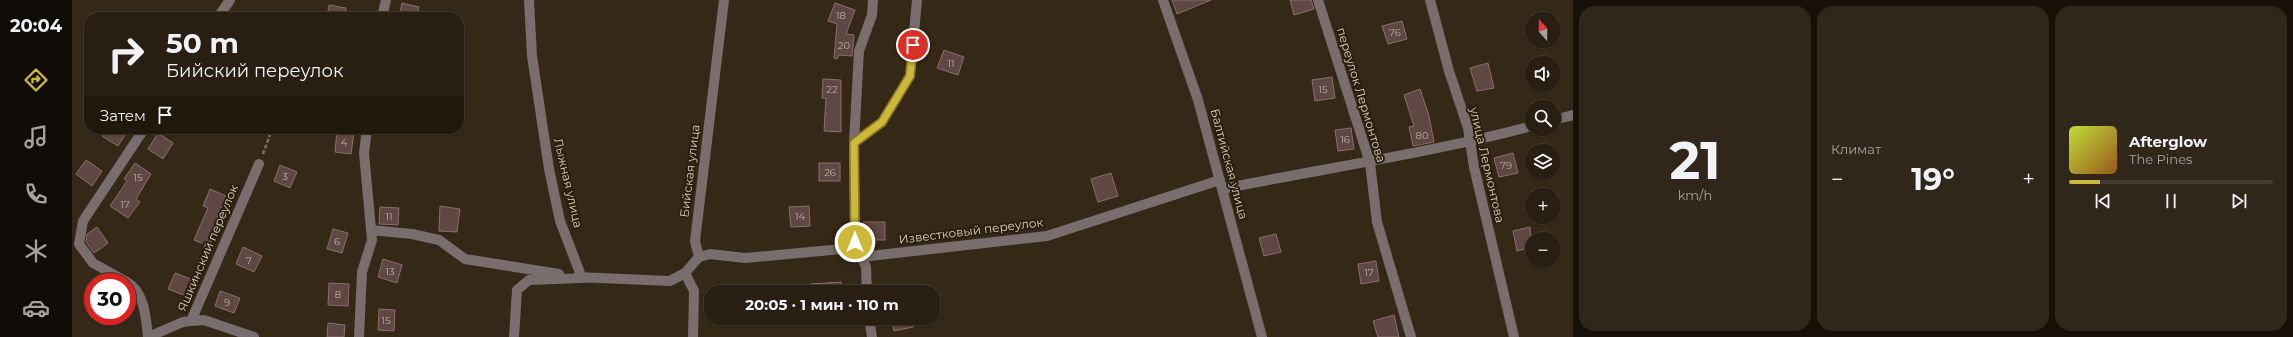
<!DOCTYPE html>
<html lang="ru">
<head>
<meta charset="utf-8">
<style>
	body { margin:0; font-family:Montserrat,sans-serif; background:#30271a; color:#f1f3f6; height:100vh; display:flex; flex-direction:column; font-size:15px; white-space:nowrap }
	* { box-sizing:border-box; margin:0 }
	p { font-size:13px; color:#a5a29f }
	.icon { flex:none; width:22px; height:22px; fill:none; stroke:currentColor; stroke-width:2; stroke-linecap:round; stroke-linejoin:round }
	.map { position:relative; flex:1; overflow:hidden }
	.side { display:flex; flex-direction:column; gap:6px; padding:6px; background:#161009; width:720px }
	.side>* { flex:none }
	.hud { position:absolute; left:12px; top:12px; width:380px; height:122px; border-radius:16px; box-shadow:0 1px 3px #0004,0 0 0 1px #443c31; background:#281e11; color:#f1f3f6; overflow:hidden }
	.needle { width:26px; rotate:340deg }
	.tools { position:absolute; left:1453px; top:12px; display:grid; gap:8px }
	.tools a { display:grid; place-items:center; width:36px; height:36px; border-radius:50%; background:#281e11; box-shadow:0 1px 3px #0004,0 0 0 1px #443c31; font-size:20px }
	.speed { position:absolute; left:12px; top:273px; display:flex; gap:8px; font-size:20px; font-weight:700; text-align:center }
	.speed>* { display:grid; place-content:center; width:52px; height:52px; border-radius:50%; background:#281e11; box-shadow:0 1px 3px #0004,0 0 0 1px #443c31; line-height:1 }
	.speed .limit { border:6px solid #d22; background:#fff; color:#111 }
	.pin { position:absolute; display:grid; place-items:center; width:34px; height:34px; color:#fff; margin:-17px; border:2px solid #fff; border-radius:50%; box-shadow:0 1px 4px #0007 }
	.me { position:absolute; width:44px; margin:-22px; rotate:0deg; stroke-linejoin:round; filter:drop-shadow(0 0 3px #0008) }
	.turn { display:flex; align-items:center; gap:14px; height:84px; padding:0 16px; font-size:18px }
	.turn .icon { width:52px; height:52px; stroke-width:2.5 }
	.turn b { display:block; font-size:28px; line-height:34px }
	.then { display:flex; align-items:center; height:38px; padding:0 16px; background:#0003; gap:8px; font-size:15px }
	.big { font-size:30px; font-weight:700; line-height:1.1 }
	.side .widget { flex:1; display:flex; flex-direction:column; justify-content:center; gap:6px; min-width:0; padding:0 14px; border-radius:16px; background:#30271a }
	.side .dial { align-items:center; gap:0 }
	.dial b { font-size:52px; line-height:1 }
	.song { display:flex; align-items:center; gap:12px }
	.cover { width:48px; height:48px; border-radius:6px; background:linear-gradient(135deg,hsl(70 70% 55%),hsl(30 70% 35%)) }
	.played { height:4px; border-radius:2px; background:linear-gradient(90deg,#ceb837 15%,#443c31 15%) }
	.keys { display:flex; justify-content:space-around; direction:ltr }
	.heat { display:flex; justify-content:space-between; align-items:center; font-size:22px; direction:ltr }
	.side .tiles { flex:1; display:grid; gap:6px; grid-template-columns:repeat(3,1fr) }
	.trip { position:absolute; left:632px; top:285px; width:236px; height:40px; border-radius:16px; background:#281e11; box-shadow:0 1px 3px #0004,0 0 0 1px #443c31; font-weight:700; line-height:40px; text-align:center }
	main { display:flex; flex:1; min-height:0 }
	.tab-bar { display:flex; flex-direction:column; width:72px; justify-content:space-around; align-items:center; background:#100c07; color:#a5a29f }
	.tab-bar .icon { width:28px; height:28px }
	.tab-bar .current { color:#ceb837 }
	.tab-bar b { font-size:18px; color:#f1f3f6 }
	.map>svg:first-child { display:block }
	.building { fill:#5f4743; stroke:#8a6f6b }
	.lines { fill:none; stroke-linecap:round; stroke-linejoin:round }
	.path { stroke:#7b7062; stroke-width:2.5; stroke-dasharray:4 2; stroke-linecap:butt }
	.minor { stroke:#796d6e; stroke-width:10 }
	.route-casing { stroke:#867824; stroke-width:10 }
	.route { stroke:#ceb837; stroke-width:7 }
	.labels { text-anchor:middle; stroke-width:4; stroke-linejoin:round; paint-order:stroke }
	.number-label { font-size:10px; fill:#baaea4 }
	.street-label { font-size:12px; fill:#d8d0c5; stroke:#2b1e0d }
</style>
</head>
<body>
<main>
<nav class="tab-bar">
<b>20:04</b>
<svg class="icon current" aria-label="directions" viewBox="0 0 24 24"><path d="M12 3l9 9-9 9-9-9zM9 14v-3h6M13 9l2 2-2 2"/></svg>
<svg class="icon" aria-label="music" viewBox="0 0 24 24"><path d="M9 18V5l10-2v13"/><circle cx="6" cy="18" r="3"/><circle cx="16" cy="16" r="3"/></svg>
<svg class="icon" aria-label="phone" viewBox="0 0 24 24"><path d="M5 4h4l2 5-3 2q2 4 5 5l2-3 5 2v4C11 20 4 13 5 4z"/></svg>
<svg class="icon" aria-label="climate" viewBox="0 0 24 24"><path d="M12 3v18M4 7l16 10M4 17L20 7"/></svg>
<svg class="icon" aria-label="car" viewBox="0 0 24 24"><path d="M5 17H2v-5l4-1 3-4h7l3 4 3 1v5h-3M9 17h6M6 11h13"/><circle cx="7" cy="17" r="2"/><circle cx="17" cy="17" r="2"/></svg>
</nav>
<div class="map">
<svg width="1501" height="337" viewBox="0 0 1501 337">
	<rect width="100%" height="100%" fill="#352817"/>
	<path class="building" d="M1100,0H1139L1105,14Z
		M1218,0H1239L1242,9L1222,15Z
		M330,3L347,7L345,17H327Z
		M763,3L783,10L774,34L782,35L780,56L767,55L765,59L762,58L765,24L756,21Z
		M257,5L274,8L273,17H255Z
		M1330,21L1335,39L1316,44L1310,26Z
		M872,50L892,57L886,75L865,68Z
		M1416,63L1422,88L1405,91L1398,68Z
		M1260,77L1263,98L1243,101L1240,80Z
		M751,79L769,80V132L752,131L754,98H750Z
		M1348,89L1357,116L1362,142L1341,146L1337,127L1342,126L1332,95Z
		M1279,128L1282,149L1266,151L1263,130Z
		M34,129H49L55,132L46,146L30,136Z
		M265,131L282,133L279,154L263,152Z
		M86,133L101,143L91,159L76,149Z
		M1441,153L1446,173L1427,177L1422,158Z
		M14,160L30,171L20,186L4,174Z
		M63,163L79,174L64,199L68,202L56,218L38,206L55,181L52,179Z
		M747,163H768V181H747Z
		M208,165L225,172L218,188L202,181Z
		M1039,173L1046,196L1026,202L1019,179Z
		M138,189L154,196L141,227L145,229L137,246L122,240L136,208L131,206Z
		M368,206L388,209L385,232L367,231Z
		M737,206L738,226L719,227L717,207Z
		M308,207L327,208L326,225L307,224Z
		M791,222H813V240H792Z
		M25,227L36,243L22,253L14,242L15,234Z
		M1458,227L1460,247L1445,251L1441,231Z
		M261,229L276,233L270,253L255,249Z
		M1204,234L1209,252L1192,256L1187,238Z
		M171,247L190,256L182,272L164,264Z
		M311,259L330,265L325,283L306,277Z
		M1304,261L1307,281L1289,284L1286,264Z
		M103,273L121,280L114,296L96,289Z
		M769,282L770,292H738V284Z
		M257,283L277,284L276,306L256,305Z
		M148,291L168,298L162,313L143,306Z
		M307,309L323,310L322,331L306,330Z
		M1322,315L1327,337H1306L1301,321Z
		M819,318H839L841,327L822,331Z
		M256,323L273,325L272,337H255Z"/>
	<g class="lines">
		<path class="path" d="M191,154L200,129"/>
		<path class="minor" d="M1091,0L1126,100L1190,337
			M1246,0L1298,163L1305,222L1339,337
			M1358,0L1377,71L1396,128L1402,167L1442,337
			M146,17L158,0
			M310,17L314,0
			M1482,120L1501,115
			M782,143L810,122L838,76L845,0
			M1150,189C1254,168 1358,153 1460,126
			M299,230L340,234L367,240L393,259L487,274
			M627,257L638,254L673,258L770,249L786,250
			M789,257L975,236L1148,180
			M505,277L598,281L613,273
			M55,282L21,263L7,244L11,221L72,129
			M55,282C73,292 74,319 76,337
			M795,292L794,267L783,242L782,143L787,51L800,15L801,0
			M797,318L800,337
			M119,321L132,320L182,337
			M76,337L111,322L119,321L187,164
			M287,337L290,272L300,240L292,153L295,129
			M442,337L445,290L457,280L510,278L488,221L477,169L460,56L457,0
			M621,337L622,291L613,273L627,257L623,241L652,0"/>
	</g>
	<g class="lines">
		<defs>
			<path id="route" d="M783,242L782,143L810,122L838,76L841,45"/>
		</defs>
		<use href="#route" class="route-casing"/>
		<use href="#route" class="route"/>
	</g>
	<g class="labels">
		<g class="number-label">
			<text x="769" y="19">18</text>
			<text x="1323" y="36">76</text>
			<text x="772" y="49">20</text>
			<text x="879" y="67">11</text>
			<text x="760" y="93">22</text>
			<text x="1251" y="93">15</text>
			<text x="1350" y="139">80</text>
			<text x="1273" y="143">16</text>
			<text x="272" y="146">4</text>
			<text x="1434" y="169">79</text>
			<text x="758" y="176">26</text>
			<text x="213" y="180">3</text>
			<text x="66" y="181">15</text>
			<text x="53" y="208">17</text>
			<text x="317" y="220">11</text>
			<text x="728" y="220">14</text>
			<text x="265" y="245">6</text>
			<text x="177" y="264">7</text>
			<text x="318" y="275">13</text>
			<text x="1297" y="276">17</text>
			<text x="266" y="298">8</text>
			<text x="155" y="306">9</text>
			<text x="314" y="324">15</text>
		</g>
		<g class="street-label">
			<text transform="translate(1289 95) rotate(73)" y="4">переулок Лермонтова</text>
			<text transform="translate(1157 164) rotate(75)" y="4">Балтийская улица</text>
			<text transform="translate(1415 165) rotate(77)" y="4">улица Лермонтова</text>
			<text transform="translate(618 171) rotate(-83)" y="4">Бийская улица</text>
			<text transform="translate(496 183) rotate(77)" y="4">Лыжная улица</text>
			<text transform="translate(899 231) rotate(-7)" y="4">Известковый переулок</text>
			<text transform="translate(136 248) rotate(-67)" y="4">Яшкинский переулок</text>
		</g>
	</g>
</svg>
<div class="tools">
<a><svg class="needle" viewBox="-14 -14 28 28"><path d="M0-13l5 13h-10z" fill="#e53935"/><path d="M0 13l5-13h-10z" fill="#a5a29f"/></svg></a>
<a><svg class="icon" aria-label="sound" viewBox="0 0 24 24"><path d="M4 9h4l5-4v14l-5-4H4zM17 9q2 3 0 6"/></svg></a>
<a><svg class="icon" aria-label="search" viewBox="0 0 24 24"><circle cx="10" cy="10" r="6"/><path d="M15 15l6 6"/></svg></a>
<a><svg class="icon" aria-label="layers" viewBox="0 0 24 24"><path d="M12 4l9 5-9 5-9-5zM3 14l9 5 9-5"/></svg></a>
<a>+</a>
<a>−</a>
</div>
<div class="speed"><div class="limit">30</div></div>
<div class="pin" style="left:841px;top:45px;background:#d93025"><svg class="icon" aria-label="arrive" viewBox="0 0 24 24"><path d="M6 21V4h12l-3 4 3 4H6"/></svg></div>
<svg class="me" style="left:783px;top:242px" viewBox="-20 -20 40 40"><circle r="17" fill="#ceb837" stroke="#fff" stroke-width="3"/><path d="M0-11L8 9 0 5-8 9z" fill="#fff"/></svg>
<div class="trip">20:05 · 1 мин · 110 m</div>
<div class="hud">
<div class="turn"><svg class="icon" aria-label="right" viewBox="0 0 24 24"><path d="M7 20v-9h11M14 6l5 5-5 5"/></svg><div><b>50 m</b>Бийский переулок</div></div>
<div class="then">Затем<svg class="icon" aria-label="arrive" viewBox="0 0 24 24"><path d="M6 21V4h12l-3 4 3 4H6"/></svg></div>
</div>
</div>
<section class="side">
<div class="tiles">
<div class="widget dial"><b>21</b><p>km/h</p></div>
<div class="widget"><p>Климат</p>
<div class="heat"><a>−</a><b class="big">19°</b><a>+</a></div>
</div>
<div class="widget">
<div class="song"><i class="cover"></i><div><b>Afterglow</b><p>The Pines</p></div></div>
<div class="played"></div>
<div class="keys"><svg class="icon" aria-label="previous" viewBox="0 0 24 24"><path d="M18 5L8 12l10 7zM5 5v14"/></svg><svg class="icon" aria-label="pause" viewBox="0 0 24 24"><path d="M8 5v14M16 5v14"/></svg><svg class="icon" aria-label="next" viewBox="0 0 24 24"><path d="M6 5l10 7-10 7zM19 5v14"/></svg></div>
</div>
</div>
</section>
</main>
</body>
</html>
